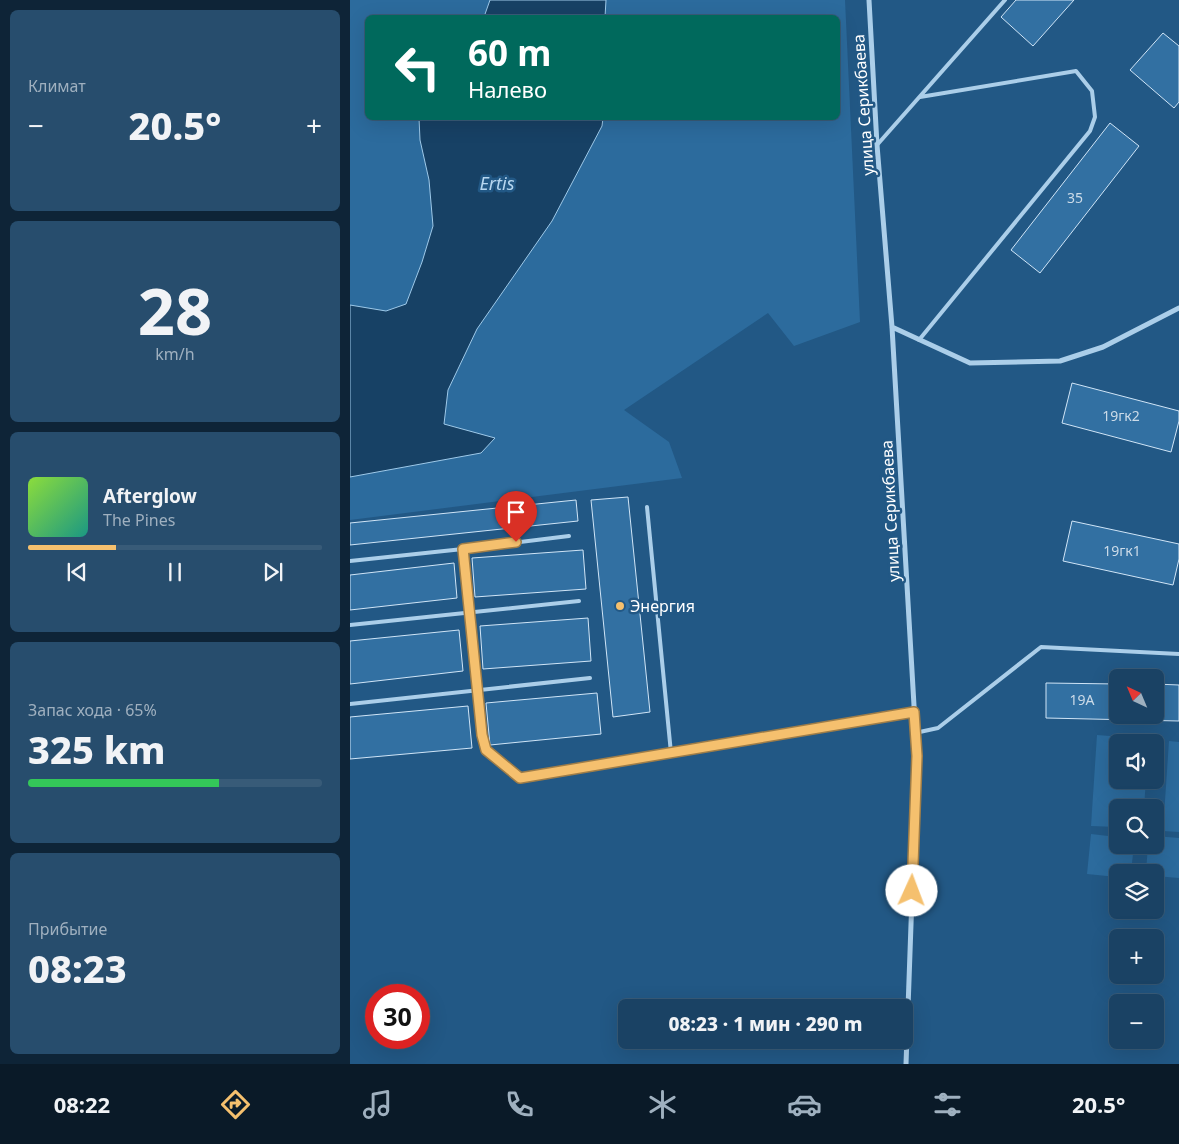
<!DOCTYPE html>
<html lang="ru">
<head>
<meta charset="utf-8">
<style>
	body { margin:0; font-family:"Noto Sans",sans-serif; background:#274d6d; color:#f1f3f6; height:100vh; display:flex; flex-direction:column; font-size:19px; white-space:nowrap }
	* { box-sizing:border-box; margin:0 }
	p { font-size:16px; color:#9fb0bf }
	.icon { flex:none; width:28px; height:28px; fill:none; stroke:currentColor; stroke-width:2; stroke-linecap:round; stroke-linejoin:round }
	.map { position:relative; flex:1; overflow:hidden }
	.details { display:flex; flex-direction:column; gap:10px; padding:10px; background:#0e2437; width:350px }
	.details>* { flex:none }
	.top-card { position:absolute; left:15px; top:15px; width:475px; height:105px; border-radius:8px; box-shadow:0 5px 20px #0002,0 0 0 1px #385b78; background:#00695c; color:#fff; overflow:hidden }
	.needle { width:32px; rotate:316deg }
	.controls { position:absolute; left:759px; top:669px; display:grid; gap:10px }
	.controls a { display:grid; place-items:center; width:55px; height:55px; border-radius:8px; background:#1a4264; box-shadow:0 5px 20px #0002,0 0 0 1px #385b78; font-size:25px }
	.speed { position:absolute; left:15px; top:984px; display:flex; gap:10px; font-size:25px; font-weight:700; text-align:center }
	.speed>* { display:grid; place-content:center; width:65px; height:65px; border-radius:50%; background:#1a4264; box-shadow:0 5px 20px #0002,0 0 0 1px #385b78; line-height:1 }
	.speed .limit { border:8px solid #d22; background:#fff; color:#111 }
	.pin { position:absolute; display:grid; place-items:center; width:42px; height:42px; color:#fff; margin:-51px -21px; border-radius:50% 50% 50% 0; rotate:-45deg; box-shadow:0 0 5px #0007 }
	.pin .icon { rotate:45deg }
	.me { position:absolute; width:55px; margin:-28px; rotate:2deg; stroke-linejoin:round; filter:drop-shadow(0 0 4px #0008) }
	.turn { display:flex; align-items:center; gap:18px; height:105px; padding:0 20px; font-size:22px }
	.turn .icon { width:65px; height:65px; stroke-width:2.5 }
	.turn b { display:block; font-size:35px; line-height:42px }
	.big { font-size:38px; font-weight:800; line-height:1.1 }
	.details .tile { flex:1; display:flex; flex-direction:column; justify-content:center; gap:8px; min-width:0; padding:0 18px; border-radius:8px; background:#274d6d }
	.details .dial { align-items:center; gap:0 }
	.dial b { font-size:65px; line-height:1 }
	.song { display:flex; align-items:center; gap:15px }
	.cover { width:60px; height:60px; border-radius:8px; background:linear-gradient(135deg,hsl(90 70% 55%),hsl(170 70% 35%)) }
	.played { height:5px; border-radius:2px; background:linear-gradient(90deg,#f5c06e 30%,#385b78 30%) }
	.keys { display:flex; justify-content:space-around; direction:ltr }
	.heat { display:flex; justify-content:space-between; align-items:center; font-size:28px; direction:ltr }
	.charge { height:8px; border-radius:4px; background:linear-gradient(90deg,#34c759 65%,#385b78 0) }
	.trip { position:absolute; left:268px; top:999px; width:295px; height:50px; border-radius:8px; background:#1a4264; box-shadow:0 5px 20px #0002,0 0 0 1px #385b78; font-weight:800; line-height:50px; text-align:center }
	.menu { display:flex; height:80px; justify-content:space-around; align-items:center; background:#0a1a28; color:#9fb0bf }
	.menu .icon { width:35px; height:35px }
	.menu .selected { color:#f5c06e }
	.menu b { font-size:22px; color:#f1f3f6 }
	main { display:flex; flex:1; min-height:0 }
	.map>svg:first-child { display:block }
	.green { fill:#2c6b9d }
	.water { fill:#174165; stroke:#9fcaea }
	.building { fill:#3270a2; stroke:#d0e5f7 }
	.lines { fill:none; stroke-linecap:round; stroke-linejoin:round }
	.lane { stroke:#abcee9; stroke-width:4 }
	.street { stroke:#abcee9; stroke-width:5 }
	.route-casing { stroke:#9f7d48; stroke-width:12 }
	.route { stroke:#f5c06e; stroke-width:9 }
	.poi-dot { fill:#f5c06e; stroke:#225885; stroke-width:2 }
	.labels { text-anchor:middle; stroke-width:5; stroke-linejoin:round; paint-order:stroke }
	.number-label { font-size:14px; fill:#ccdbe8 }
	.street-label { font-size:16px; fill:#fff; stroke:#225885 }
	.poi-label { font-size:16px; fill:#fff; stroke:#225885; text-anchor:start }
	.water-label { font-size:18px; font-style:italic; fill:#b7d7f0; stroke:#225885 }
</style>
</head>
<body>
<main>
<section class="details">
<div class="tile"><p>Климат</p>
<div class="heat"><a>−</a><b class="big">20.5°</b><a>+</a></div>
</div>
<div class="tile dial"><b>28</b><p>km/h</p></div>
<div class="tile">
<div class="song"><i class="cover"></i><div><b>Afterglow</b><p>The Pines</p></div></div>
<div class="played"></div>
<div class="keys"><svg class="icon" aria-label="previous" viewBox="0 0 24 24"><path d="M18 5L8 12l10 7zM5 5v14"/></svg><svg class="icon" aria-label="pause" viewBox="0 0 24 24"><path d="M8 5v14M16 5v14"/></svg><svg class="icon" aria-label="next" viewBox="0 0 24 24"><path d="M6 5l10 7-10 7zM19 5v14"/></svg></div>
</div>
<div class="tile"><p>Запас хода · 65%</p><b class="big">325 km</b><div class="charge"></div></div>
<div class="tile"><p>Прибытие</p><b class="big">08:23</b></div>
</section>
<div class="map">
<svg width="829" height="1064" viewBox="0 0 829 1064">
	<rect width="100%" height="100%" fill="#225885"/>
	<path class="green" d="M0,0H140L134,17L18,18V118H69L70,140L79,180L83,226L72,262L56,304L36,311L0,305Z
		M256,0H495L510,322L444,346L418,313L274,410L319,442L332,478L0,520V477L131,453L144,438L94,424L98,390L127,329L202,221L252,126L253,118H488V18L255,17Z
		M747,735L799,739V742H768V780H796L794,807L768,808L767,827L741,826Z
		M819,741L829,742V832L813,831Z
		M741,834L767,837L768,845H784L781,872H768L767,877L737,874Z
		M805,836L829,838V878L805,876V872H796L798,845H805Z"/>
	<path class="water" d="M140,0H256L255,17H134Z
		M69,118H253L252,126L202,221L127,329L98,390L94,424L145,438L131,453L0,477V305L36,311L56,304L72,262L83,226L79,180L70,140Z"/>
	<path class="building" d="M666,0H724L683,46L651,17Z
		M813,33L829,46V102L824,108L780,70Z
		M760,123L789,146L690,273L661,250Z
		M722,383L829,411V421L821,452L712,423Z
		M278,497L300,712L263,717L241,500Z
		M226,500L228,521L0,545V523Z
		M722,521L829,544V559L823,585L713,561Z
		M233,550L236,589L125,597L122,558Z
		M104,563L107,598L0,610V575Z
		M238,618L241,661L133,669L130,626Z
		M109,630L113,671L0,684V641Z
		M696,683L768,684V715H805V684L829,685V721L696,718Z
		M247,693L251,734L140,745L136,703Z
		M118,706L122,748L0,759V717Z"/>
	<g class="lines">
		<path class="lane" d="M527,145L655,0
			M569,340L740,131L745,117L742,91L726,71L570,97
			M297,507L321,753
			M219,536L113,549L132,735L136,750L170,778L564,712
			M0,561L113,549
			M0,625L229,601
			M0,704L240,678
			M565,733L588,728L691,647L829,654"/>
		<path class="street" d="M519,0L527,145L542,327L567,757L556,1064
			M542,327L620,363L710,361L753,347L829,308"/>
	</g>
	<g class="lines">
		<defs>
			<path id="route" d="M166,542L113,549L132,735L136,750L170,778L564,712L567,756L562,891"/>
		</defs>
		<use href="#route" class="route-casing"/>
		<use href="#route" class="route"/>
	</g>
	<circle class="poi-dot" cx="270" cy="606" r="5"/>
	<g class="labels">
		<g class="number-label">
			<text x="725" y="203">35</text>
			<text x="771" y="421">19гк2</text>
			<text x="772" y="556">19гк1</text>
			<text x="732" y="705">19А</text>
		</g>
		<g class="street-label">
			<text transform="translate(513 105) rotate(-94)" y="6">улица Серикбаева</text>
			<text transform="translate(540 511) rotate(-93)" y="6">улица Серикбаева</text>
		</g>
		<g class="poi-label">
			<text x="280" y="612">Энергия</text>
		</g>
		<g class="water-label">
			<text x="147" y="190">Ertis</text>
		</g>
	</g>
</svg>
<div class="controls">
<a><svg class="needle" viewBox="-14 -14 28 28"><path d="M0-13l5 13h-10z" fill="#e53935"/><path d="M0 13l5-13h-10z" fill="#9fb0bf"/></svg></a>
<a><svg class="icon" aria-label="sound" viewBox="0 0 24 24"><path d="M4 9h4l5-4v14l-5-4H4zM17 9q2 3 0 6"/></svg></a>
<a><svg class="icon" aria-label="search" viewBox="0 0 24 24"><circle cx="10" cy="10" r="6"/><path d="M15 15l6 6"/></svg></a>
<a><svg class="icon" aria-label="layers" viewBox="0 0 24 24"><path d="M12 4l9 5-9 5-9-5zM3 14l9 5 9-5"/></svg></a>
<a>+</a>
<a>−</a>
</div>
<div class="speed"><div class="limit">30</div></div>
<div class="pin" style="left:166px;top:542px;background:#d93025"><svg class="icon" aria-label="arrive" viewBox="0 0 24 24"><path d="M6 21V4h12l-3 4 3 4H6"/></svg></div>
<svg class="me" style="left:562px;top:891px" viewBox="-20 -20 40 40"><circle r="19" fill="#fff"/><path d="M0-13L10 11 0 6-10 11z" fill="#f5c06e"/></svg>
<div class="trip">08:23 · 1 мин · 290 m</div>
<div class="top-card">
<div class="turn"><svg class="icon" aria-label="left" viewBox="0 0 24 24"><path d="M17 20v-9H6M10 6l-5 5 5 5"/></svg><div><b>60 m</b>Налево</div></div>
</div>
</div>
</main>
<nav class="menu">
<b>08:22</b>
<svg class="icon selected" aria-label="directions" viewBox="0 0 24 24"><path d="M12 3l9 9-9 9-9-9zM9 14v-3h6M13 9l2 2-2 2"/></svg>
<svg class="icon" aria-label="music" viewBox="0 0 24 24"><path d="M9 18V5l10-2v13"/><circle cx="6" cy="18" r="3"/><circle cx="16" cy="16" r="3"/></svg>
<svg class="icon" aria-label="phone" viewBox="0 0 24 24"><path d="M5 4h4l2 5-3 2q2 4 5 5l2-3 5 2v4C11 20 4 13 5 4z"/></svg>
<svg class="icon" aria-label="climate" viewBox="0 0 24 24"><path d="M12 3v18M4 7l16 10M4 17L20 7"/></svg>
<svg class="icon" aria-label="car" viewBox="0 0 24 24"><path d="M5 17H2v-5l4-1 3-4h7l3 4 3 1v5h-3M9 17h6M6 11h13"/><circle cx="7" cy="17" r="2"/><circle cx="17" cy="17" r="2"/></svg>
<svg class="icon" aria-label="filters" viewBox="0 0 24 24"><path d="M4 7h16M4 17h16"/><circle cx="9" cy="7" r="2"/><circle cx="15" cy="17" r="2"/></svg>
<b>20.5°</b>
</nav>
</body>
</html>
